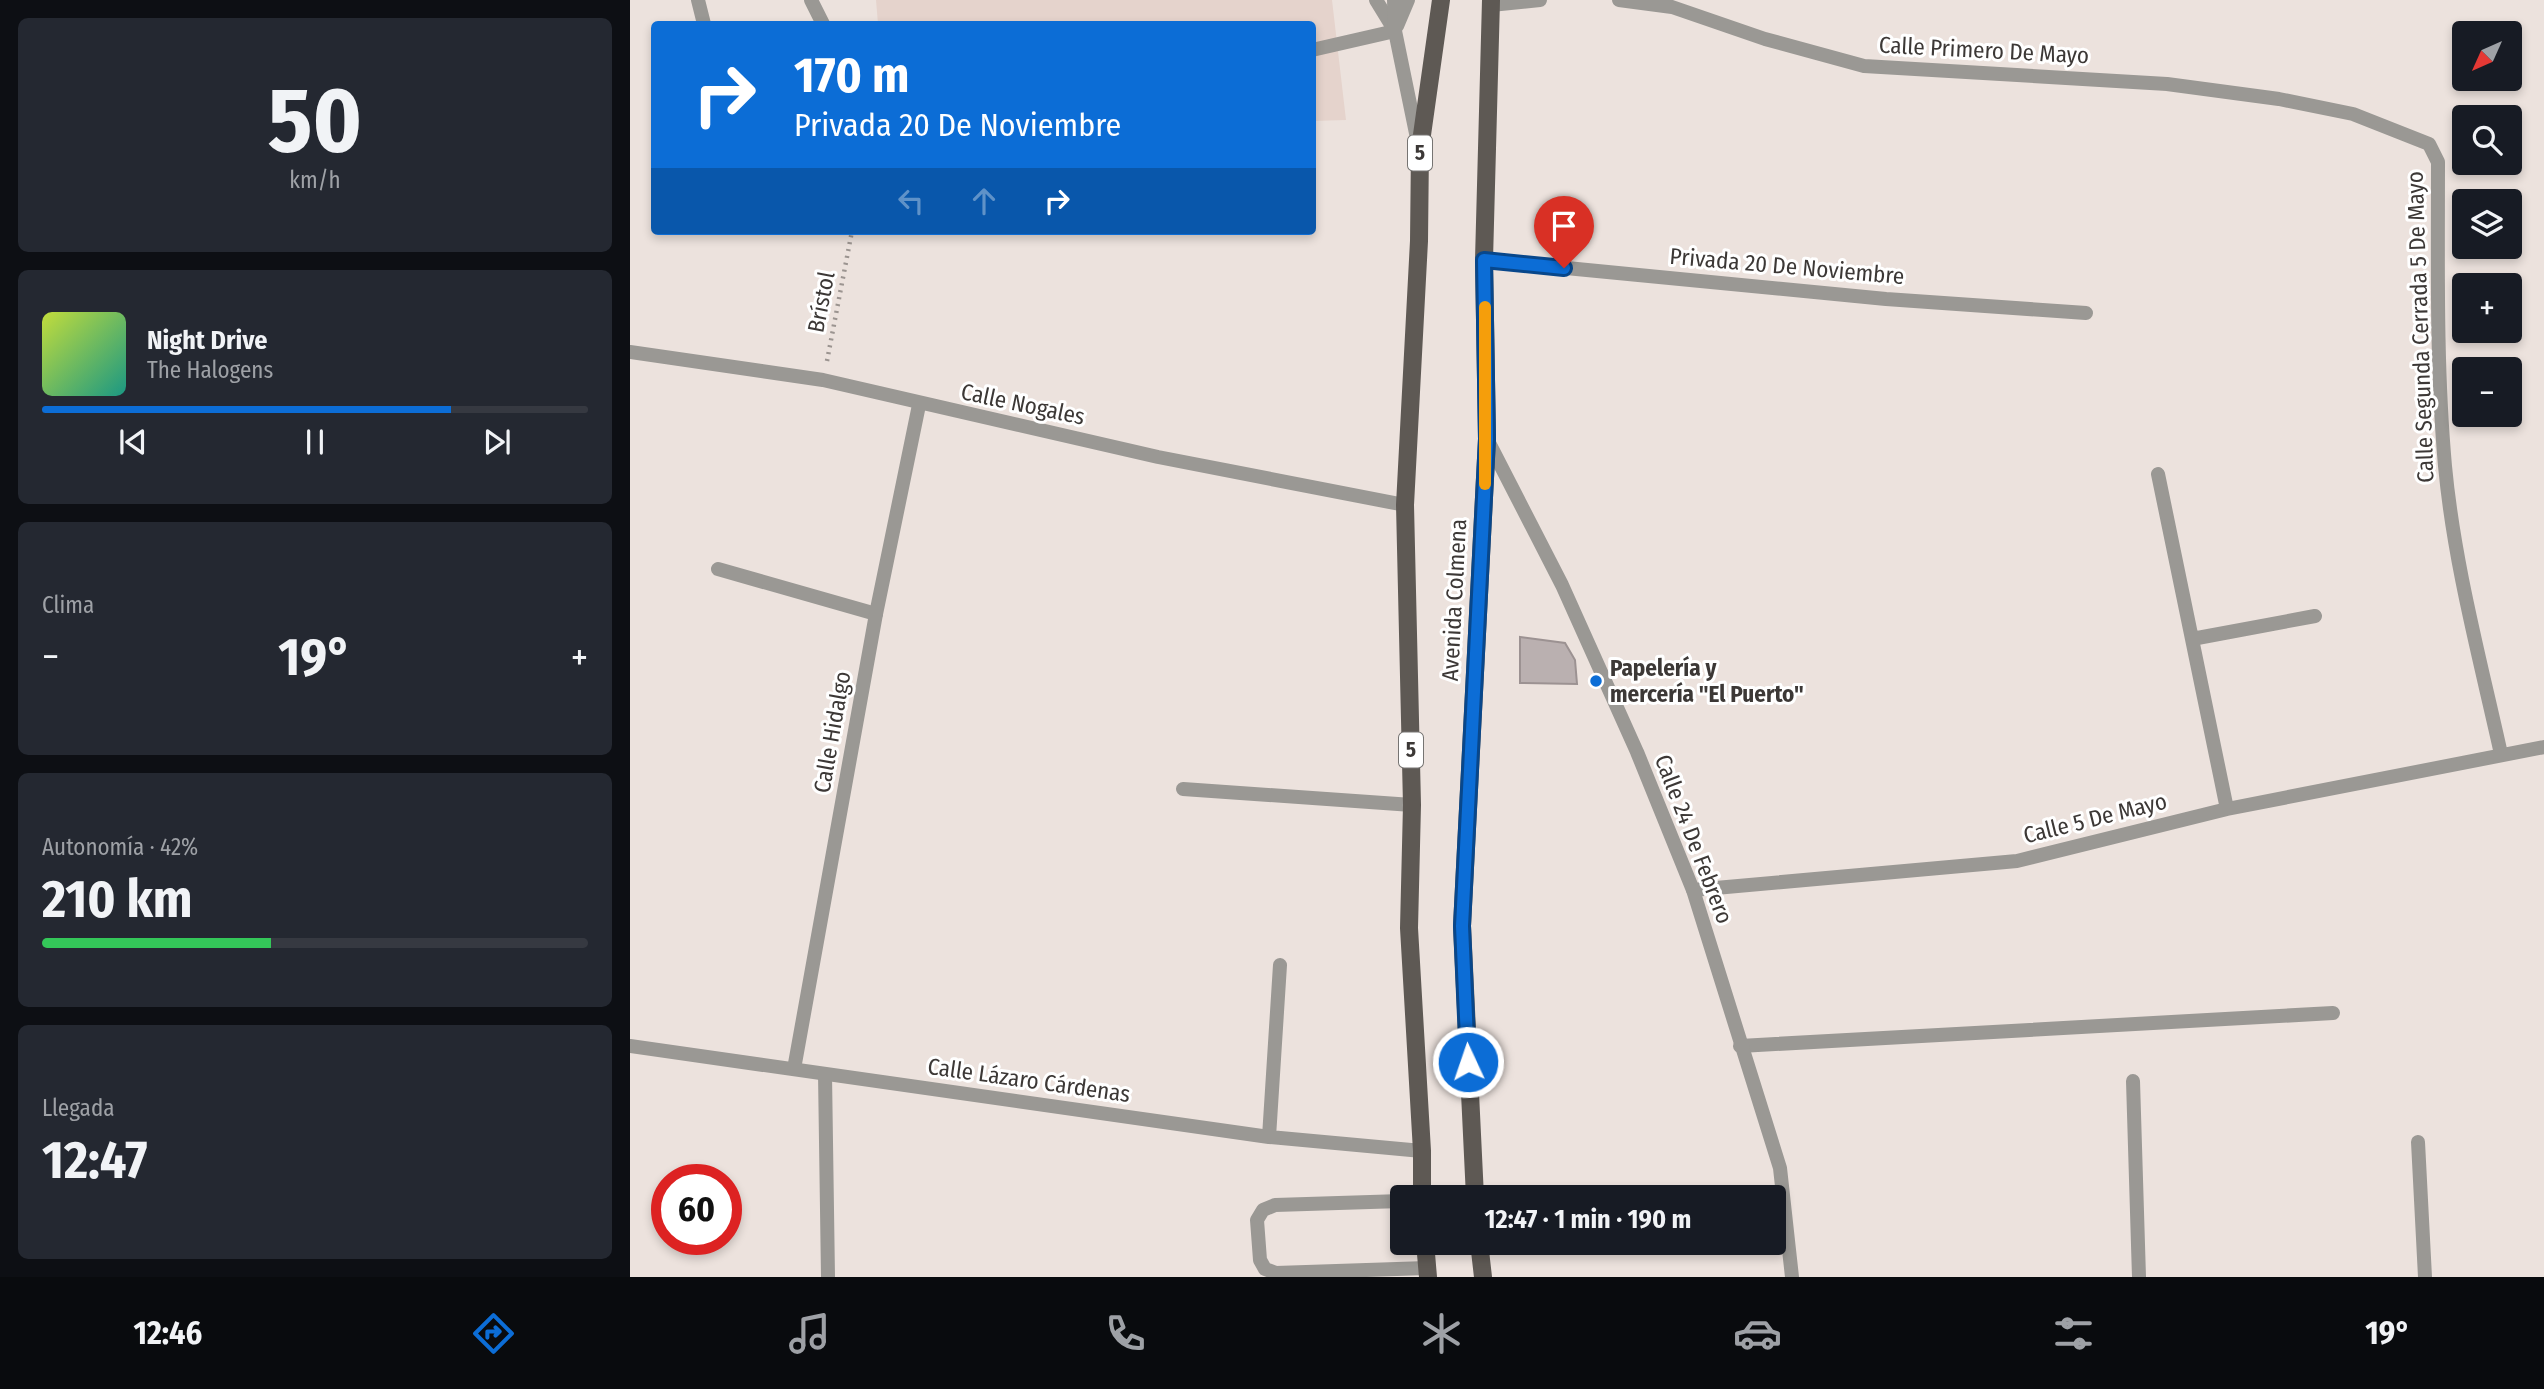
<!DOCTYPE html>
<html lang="es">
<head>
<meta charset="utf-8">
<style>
	body { margin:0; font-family:"Fira Sans Condensed",sans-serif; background:#242831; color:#f1f3f6; height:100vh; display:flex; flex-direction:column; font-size:26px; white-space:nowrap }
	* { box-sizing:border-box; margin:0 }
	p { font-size:23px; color:#9ea1a6 }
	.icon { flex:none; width:38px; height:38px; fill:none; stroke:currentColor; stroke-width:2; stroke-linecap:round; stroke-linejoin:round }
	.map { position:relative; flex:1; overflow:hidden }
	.details { display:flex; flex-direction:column; gap:18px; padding:18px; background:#0d0f14; width:630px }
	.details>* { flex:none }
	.banner { position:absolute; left:21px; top:21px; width:665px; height:214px; border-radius:7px; box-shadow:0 4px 10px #0003; background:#0c6dd6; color:#fff; overflow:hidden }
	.needle { width:46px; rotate:225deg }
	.fabs { position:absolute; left:1822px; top:21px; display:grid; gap:14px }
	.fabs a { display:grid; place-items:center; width:70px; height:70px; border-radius:7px; background:#171b24; box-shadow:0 4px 10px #0003; font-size:35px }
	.speed { position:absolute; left:21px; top:1164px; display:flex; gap:14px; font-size:35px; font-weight:700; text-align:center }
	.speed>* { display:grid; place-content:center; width:91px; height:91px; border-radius:50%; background:#171b24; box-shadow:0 4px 10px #0003; line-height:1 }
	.speed .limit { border:10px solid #d22; background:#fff; color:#111 }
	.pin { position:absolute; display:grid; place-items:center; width:60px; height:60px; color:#fff; margin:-72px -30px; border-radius:50% 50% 50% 0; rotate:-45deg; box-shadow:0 0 7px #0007 }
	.pin .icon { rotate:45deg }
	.me { position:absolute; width:77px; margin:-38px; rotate:357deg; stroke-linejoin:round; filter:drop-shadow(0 0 5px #0008) }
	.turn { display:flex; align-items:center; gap:24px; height:147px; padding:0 28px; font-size:32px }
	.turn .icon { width:91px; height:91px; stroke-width:2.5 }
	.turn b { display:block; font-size:49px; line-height:60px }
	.lanes { display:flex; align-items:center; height:66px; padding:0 28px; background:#0003; justify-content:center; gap:35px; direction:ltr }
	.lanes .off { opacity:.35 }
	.big { font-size:52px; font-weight:700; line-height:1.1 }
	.details .tile { flex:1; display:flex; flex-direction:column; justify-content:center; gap:10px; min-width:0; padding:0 24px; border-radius:10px; background:#242831 }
	.details .dial { align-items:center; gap:0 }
	.dial b { font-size:91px; line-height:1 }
	.song { display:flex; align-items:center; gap:21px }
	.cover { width:84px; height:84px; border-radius:10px; background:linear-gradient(135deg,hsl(70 70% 55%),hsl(170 70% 35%)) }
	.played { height:7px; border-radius:4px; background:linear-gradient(90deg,#0c6dd6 75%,#363941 75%) }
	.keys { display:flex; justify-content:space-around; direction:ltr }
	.heat { display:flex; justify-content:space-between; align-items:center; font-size:38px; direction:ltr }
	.charge { height:10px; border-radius:5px; background:linear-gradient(90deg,#34c759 42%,#363941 0) }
	.trip { position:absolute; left:760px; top:1185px; width:396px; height:70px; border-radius:7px; background:#171b24; box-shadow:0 4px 10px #0003; font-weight:700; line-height:70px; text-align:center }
	.dock { display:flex; height:112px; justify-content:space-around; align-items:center; background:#090b0e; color:#9ea1a6 }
	.dock .icon { width:49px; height:49px }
	.dock .selected { color:#0c6dd6 }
	.dock b { font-size:32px; color:#f1f3f6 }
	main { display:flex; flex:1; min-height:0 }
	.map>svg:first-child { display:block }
	.built { fill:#e5d3cc }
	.building { fill:#bab0b0; stroke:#9c9292; stroke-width:2 }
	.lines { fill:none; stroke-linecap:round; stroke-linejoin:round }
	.path { stroke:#9b9490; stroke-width:4.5; stroke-dasharray:2 5; stroke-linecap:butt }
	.service { stroke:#9a9894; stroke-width:14 }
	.minor { stroke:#9a9894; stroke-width:14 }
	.tertiary { stroke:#9a9894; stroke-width:14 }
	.primary { stroke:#5e5954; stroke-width:18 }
	.route-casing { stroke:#08478b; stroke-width:18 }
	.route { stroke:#0c6dd6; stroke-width:12 }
	.slow { stroke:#f59e0b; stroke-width:12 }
	.poi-dot { fill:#0c6dd6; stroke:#fff; stroke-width:2.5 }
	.labels { text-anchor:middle; stroke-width:6; stroke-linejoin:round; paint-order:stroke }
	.shield { fill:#fff; stroke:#767472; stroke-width:2 }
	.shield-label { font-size:21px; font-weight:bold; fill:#3c3836 }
	.street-label { font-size:23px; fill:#3c3836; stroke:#fff }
	.poi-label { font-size:23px; font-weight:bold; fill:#3c3836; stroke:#fff; text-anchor:start }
</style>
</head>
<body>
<main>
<section class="details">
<div class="tile dial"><b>50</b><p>km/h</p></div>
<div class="tile">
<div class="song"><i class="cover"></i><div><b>Night Drive</b><p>The Halogens</p></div></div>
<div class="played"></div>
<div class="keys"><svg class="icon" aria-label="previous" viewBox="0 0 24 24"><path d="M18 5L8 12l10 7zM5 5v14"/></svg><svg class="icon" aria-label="pause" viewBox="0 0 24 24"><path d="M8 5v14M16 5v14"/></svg><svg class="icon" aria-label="next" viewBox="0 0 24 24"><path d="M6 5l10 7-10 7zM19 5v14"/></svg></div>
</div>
<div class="tile"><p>Clima</p>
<div class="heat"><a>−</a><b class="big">19°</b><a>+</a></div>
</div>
<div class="tile"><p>Autonomía · 42%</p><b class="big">210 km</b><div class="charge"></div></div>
<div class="tile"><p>Llegada</p><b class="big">12:47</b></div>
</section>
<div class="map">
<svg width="1914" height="1277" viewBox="0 0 1914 1277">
	<rect width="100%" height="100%" fill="#ece2dd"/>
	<path class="built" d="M246,0H702L716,120L683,121L682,24H248Z"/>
	<path class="building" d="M890,637L935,643L945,660L947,684L890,683Z"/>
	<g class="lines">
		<path class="path" d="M197,361L222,231"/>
		<path class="service" d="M181,0L193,24
			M682,50L765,31L746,0
			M88,569L246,614
			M1110,1046L1703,1013
			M1503,1081L1509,1277
			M1788,1142L1795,1277
			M772,1201L645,1205L633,1210L627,1220L630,1260L635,1269L646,1273L797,1268"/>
		<path class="minor" d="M68,0L74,24
			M989,0L1042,7L1135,39L1234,66L1537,84L1649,99L1723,114L1799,144L1808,162C1808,263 1806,365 1815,466C1824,563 1850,659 1871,754
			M861,5L910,0
			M854,260L1256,299L1456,313
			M0,352L193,380L528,457L775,505
			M1528,474L1597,809
			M1562,639L1685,616
			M553,789L782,805
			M1063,890L1387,861L1597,809L1914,747
			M0,1046L639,1137L792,1151
			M164,1069L246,614L289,405
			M195,1074L198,1277
			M639,1137L650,965"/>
		<path class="tertiary" d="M764,0L765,31L788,143
			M767,26L778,0
			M857,439L932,585L1007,752L1063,890L1150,1168L1162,1277"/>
		<path class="primary" d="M792,1197V1151L779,928L782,805L775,505L789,241L790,149L811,0
			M845,1197L832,926L857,439L854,260L861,0
			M795,1242L798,1277
			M849,1242L853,1277"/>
	</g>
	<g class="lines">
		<defs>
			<path id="route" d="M838,1062L832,926L857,439L854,260L934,268"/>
		</defs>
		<use href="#route" class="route-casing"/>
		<use href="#route" class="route"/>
		<path class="slow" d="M855,484V307"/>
	</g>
	<circle class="poi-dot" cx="966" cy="681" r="7"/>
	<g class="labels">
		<g class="shield">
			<rect x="778" y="135.5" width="24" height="35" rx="5"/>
			<rect x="769" y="732.5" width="24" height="35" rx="5"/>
		</g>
		<g class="shield-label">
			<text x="790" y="160">5</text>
			<text x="781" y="757">5</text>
		</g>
		<g class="street-label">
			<text transform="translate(1354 50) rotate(3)" y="8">Calle Primero De Mayo</text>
			<text transform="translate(1157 266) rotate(5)" y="8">Privada 20 De Noviembre</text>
			<text transform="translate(191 302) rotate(-79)" y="8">Brístol</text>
			<text transform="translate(1790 327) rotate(-92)" y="8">Calle Segunda Cerrada 5 De Mayo</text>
			<text transform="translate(393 404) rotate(12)" y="8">Calle Nogales</text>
			<text transform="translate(824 600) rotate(-87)" y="8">Avenida Colmena</text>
			<text transform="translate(202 732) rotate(-80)" y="8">Calle Hidalgo</text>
			<text transform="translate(1465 818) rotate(-14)" y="8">Calle 5 De Mayo</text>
			<text transform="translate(1064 839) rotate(69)" y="8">Calle 24 De Febrero</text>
			<text transform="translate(399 1080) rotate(8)" y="8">Calle Lázaro Cárdenas</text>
		</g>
		<g class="poi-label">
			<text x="980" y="676">Papelería y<tspan x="980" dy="26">mercería "El Puerto"</tspan></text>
		</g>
	</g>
</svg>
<div class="fabs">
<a><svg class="needle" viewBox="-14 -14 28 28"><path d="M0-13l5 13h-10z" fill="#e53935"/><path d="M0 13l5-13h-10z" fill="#9ea1a6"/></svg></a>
<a><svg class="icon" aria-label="search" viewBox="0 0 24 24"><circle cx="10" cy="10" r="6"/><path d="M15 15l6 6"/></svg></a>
<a><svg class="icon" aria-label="layers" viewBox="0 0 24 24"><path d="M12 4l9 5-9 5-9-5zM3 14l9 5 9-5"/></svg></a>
<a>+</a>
<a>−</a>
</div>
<div class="speed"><div class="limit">60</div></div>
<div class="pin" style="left:934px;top:268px;background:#d93025"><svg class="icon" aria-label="arrive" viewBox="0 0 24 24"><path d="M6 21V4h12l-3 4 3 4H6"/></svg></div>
<svg class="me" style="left:838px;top:1062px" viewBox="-20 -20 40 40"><circle r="17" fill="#0c6dd6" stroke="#fff" stroke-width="3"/><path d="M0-11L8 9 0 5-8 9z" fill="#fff"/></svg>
<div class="trip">12:47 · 1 min · 190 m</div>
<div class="banner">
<div class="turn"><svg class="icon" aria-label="right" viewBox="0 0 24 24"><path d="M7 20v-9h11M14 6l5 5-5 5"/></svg><div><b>170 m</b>Privada 20 De Noviembre</div></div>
<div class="lanes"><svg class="icon off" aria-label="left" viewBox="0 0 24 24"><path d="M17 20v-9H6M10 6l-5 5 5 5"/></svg><svg class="icon off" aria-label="ahead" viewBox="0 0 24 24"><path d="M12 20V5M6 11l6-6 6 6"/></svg><svg class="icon" aria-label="right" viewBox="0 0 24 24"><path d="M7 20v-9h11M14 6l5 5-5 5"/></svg></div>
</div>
</div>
</main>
<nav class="dock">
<b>12:46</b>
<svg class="icon selected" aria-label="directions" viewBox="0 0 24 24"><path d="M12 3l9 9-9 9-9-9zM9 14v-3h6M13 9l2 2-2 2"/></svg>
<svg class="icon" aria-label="music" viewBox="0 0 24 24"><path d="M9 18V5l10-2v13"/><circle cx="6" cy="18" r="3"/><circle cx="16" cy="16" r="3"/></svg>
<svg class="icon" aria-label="phone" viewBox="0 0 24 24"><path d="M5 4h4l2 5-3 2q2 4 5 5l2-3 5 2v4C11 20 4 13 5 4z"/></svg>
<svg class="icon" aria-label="climate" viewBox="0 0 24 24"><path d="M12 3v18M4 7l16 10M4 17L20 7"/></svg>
<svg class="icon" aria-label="car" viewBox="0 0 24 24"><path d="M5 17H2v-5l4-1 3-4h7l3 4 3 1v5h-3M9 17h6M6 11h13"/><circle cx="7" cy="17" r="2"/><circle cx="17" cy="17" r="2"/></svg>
<svg class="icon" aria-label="filters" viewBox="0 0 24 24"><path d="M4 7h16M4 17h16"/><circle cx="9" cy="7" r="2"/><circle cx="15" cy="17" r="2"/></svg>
<b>19°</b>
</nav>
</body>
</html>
